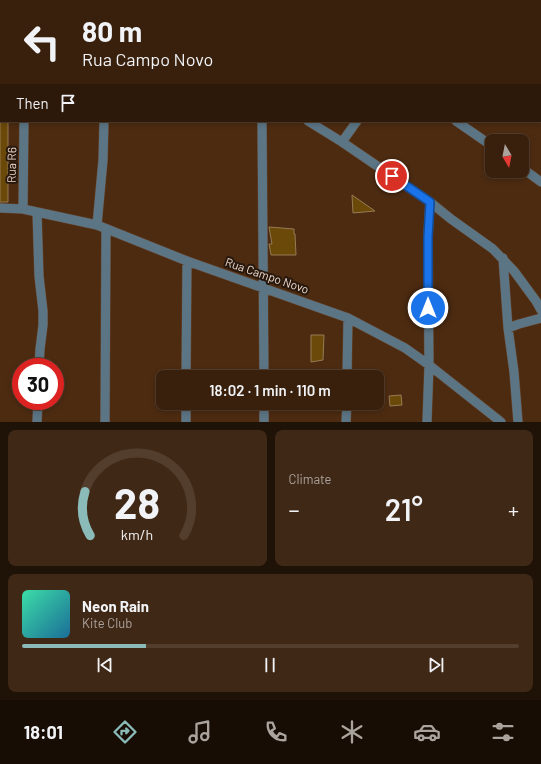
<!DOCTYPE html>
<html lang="en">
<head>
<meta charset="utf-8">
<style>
	body { margin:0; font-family:Barlow,sans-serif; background:#402816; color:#f1f3f6; height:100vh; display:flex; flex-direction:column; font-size:15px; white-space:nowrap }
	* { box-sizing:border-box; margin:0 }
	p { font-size:13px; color:#aba39d }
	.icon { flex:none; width:22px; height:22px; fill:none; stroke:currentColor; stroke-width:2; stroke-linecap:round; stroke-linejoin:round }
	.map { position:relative; height:422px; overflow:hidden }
	.sheet { display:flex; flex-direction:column; gap:8px; padding:8px; background:#1f1207; flex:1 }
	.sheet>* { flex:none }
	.top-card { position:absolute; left:0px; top:0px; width:541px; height:122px; box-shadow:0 2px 6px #0003,0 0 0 1px #533e2e; background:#39200d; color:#f1f3f6; overflow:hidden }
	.needle { width:26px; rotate:170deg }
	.tools { position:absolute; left:485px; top:134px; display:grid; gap:8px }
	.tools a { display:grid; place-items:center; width:44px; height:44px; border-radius:8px; background:#39200d; box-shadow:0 2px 6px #0003,0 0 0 1px #533e2e; font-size:20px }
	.speed { position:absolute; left:12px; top:358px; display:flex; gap:8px; font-size:20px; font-weight:700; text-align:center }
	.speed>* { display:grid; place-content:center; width:52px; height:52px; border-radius:50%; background:#39200d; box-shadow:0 2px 6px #0003,0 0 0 1px #533e2e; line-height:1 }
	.speed .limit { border:6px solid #d22; background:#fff; color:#111 }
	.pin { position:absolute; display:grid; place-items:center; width:34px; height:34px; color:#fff; margin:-17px; border:2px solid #fff; border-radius:50%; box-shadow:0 1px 4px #0007 }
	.me { position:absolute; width:44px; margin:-22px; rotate:0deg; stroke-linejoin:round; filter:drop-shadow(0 0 3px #0008) }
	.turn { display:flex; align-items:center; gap:14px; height:84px; padding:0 16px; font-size:18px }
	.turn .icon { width:52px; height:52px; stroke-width:2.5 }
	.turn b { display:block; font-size:28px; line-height:34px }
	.then { display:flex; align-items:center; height:38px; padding:0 16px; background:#0003; gap:8px; font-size:15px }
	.big { font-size:30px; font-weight:600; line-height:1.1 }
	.sheet .tile { flex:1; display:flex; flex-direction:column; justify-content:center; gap:6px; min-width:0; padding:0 14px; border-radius:8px; background:#402816 }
	.sheet .dial { align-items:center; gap:0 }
	.dial svg { height:104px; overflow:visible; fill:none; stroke:#533e2e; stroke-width:7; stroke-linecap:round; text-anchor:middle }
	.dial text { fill:#f1f3f6; stroke:none }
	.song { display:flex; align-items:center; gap:12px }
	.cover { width:48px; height:48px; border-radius:6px; background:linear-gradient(135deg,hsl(160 70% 55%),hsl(200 70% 35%)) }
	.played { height:4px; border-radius:2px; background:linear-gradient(90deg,#8bbbb9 25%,#533e2e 25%) }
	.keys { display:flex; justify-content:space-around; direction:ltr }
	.heat { display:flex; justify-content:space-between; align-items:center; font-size:22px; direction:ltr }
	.sheet .tiles { flex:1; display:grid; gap:8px; grid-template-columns:1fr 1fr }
	.tile:last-child { grid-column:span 2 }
	.trip { position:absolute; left:156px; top:370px; width:228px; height:40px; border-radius:8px; background:#39200d; box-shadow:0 2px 6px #0003,0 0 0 1px #533e2e; font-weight:600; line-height:40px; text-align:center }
	.dock { display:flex; height:64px; justify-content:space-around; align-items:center; background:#170d05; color:#aba39d }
	.dock .icon { width:28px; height:28px }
	.dock .on { color:#8bbbb9 }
	.dock b { font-size:18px; color:#f1f3f6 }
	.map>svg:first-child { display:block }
	.building { fill:#6b4908; stroke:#967b55 }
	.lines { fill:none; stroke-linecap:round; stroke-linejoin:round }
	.minor-casing { stroke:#66462e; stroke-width:10 }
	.minor { stroke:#5c7585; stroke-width:9 }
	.route-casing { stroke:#114b97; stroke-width:10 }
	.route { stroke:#1a73e8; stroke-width:7 }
	.labels { text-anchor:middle; stroke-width:4; stroke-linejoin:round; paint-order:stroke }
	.street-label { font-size:12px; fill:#ecd6c8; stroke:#27180d }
</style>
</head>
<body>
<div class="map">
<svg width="541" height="422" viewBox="0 0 541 422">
	<rect width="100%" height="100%" fill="#4c2b11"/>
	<path class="building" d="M0,121H8V202H0Z
		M352,195L375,211L353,213Z
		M269,227L294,229V234H295L296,255H271L269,244H272Z
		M311,335H324L323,360L311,362Z
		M401,395L402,405L390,406L389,396Z"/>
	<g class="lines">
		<defs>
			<path id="minor" d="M104,0L106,1
				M263,0L265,1
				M26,1V0
				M209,1L210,0
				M329,1L330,0
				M460,1L461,0
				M540,46L541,45
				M262,121L264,377
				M308,121L342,142L430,202L451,219L493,249L514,271L536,301L541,310
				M456,121L492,146
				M342,142L357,121
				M522,168L541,182
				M0,208L23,209L97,225L187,261L348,318L405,348L429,365L501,422
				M23,209L24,121
				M37,212L39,276L43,311V325L40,349L39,367
				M97,225L103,160L104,121
				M503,258L508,328L514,372L518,422
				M508,328L519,324L541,318
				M186,377L187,261
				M347,377L348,318
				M264,403V422
				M37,422L38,401
				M105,422L106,229
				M186,422V403
				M346,422L347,403
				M427,422L429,365L428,237L430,202"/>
		</defs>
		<use href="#minor" class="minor-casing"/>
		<use href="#minor" class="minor"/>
	</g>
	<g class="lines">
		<defs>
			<path id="route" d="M392,176L430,202L428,237V308"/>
		</defs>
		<use href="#route" class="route-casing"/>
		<use href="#route" class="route"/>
	</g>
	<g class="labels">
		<g class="street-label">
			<text transform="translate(12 165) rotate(-89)" y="4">Rua R6</text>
			<text transform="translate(267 276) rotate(19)" y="4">Rua Campo Novo</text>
		</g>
	</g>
</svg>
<div class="tools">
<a><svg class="needle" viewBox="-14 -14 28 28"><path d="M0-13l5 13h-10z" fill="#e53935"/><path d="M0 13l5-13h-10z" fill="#aba39d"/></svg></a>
</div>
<div class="speed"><div class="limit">30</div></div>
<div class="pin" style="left:392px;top:176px;background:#d93025"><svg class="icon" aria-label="arrive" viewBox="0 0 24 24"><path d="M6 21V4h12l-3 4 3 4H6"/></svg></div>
<svg class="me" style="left:428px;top:308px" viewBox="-20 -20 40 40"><circle r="17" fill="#1a73e8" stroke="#fff" stroke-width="3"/><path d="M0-11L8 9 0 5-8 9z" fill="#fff"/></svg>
<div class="trip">18:02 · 1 min · 110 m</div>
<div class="top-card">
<div class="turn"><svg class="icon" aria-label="left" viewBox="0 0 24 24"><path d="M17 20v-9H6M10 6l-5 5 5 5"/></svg><div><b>80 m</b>Rua Campo Novo</div></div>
<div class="then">Then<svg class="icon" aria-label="arrive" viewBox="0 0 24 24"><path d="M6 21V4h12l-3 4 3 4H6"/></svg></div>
</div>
</div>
<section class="sheet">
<div class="tiles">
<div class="tile dial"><svg viewBox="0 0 100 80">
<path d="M14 69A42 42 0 1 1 86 69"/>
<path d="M14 69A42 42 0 0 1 10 35" stroke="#8bbbb9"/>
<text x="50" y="56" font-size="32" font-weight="700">28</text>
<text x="50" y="72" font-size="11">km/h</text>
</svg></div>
<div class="tile"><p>Climate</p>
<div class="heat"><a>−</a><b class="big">21°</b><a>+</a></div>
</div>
<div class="tile">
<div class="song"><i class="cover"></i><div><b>Neon Rain</b><p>Kite Club</p></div></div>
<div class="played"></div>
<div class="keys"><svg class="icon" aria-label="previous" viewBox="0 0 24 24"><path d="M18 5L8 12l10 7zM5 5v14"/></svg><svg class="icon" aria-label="pause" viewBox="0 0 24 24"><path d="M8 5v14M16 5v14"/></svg><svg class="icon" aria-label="next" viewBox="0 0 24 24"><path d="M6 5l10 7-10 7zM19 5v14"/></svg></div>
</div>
</div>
</section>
<nav class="dock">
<b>18:01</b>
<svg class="icon on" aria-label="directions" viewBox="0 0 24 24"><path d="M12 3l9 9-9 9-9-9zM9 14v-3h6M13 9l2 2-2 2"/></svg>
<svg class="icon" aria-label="music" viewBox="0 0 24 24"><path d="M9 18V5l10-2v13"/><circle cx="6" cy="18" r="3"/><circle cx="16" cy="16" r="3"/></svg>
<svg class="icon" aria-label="phone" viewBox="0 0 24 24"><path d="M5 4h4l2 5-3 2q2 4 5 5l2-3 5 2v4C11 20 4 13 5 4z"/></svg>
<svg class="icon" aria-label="climate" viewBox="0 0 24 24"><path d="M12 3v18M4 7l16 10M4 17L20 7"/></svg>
<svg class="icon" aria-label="car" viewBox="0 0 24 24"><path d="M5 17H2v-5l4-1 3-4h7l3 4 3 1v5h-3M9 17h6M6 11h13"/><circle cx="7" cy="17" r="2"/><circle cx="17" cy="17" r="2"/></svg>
<svg class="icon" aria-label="filters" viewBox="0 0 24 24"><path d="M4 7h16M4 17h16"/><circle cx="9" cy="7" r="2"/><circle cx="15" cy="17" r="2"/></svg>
</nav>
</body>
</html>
